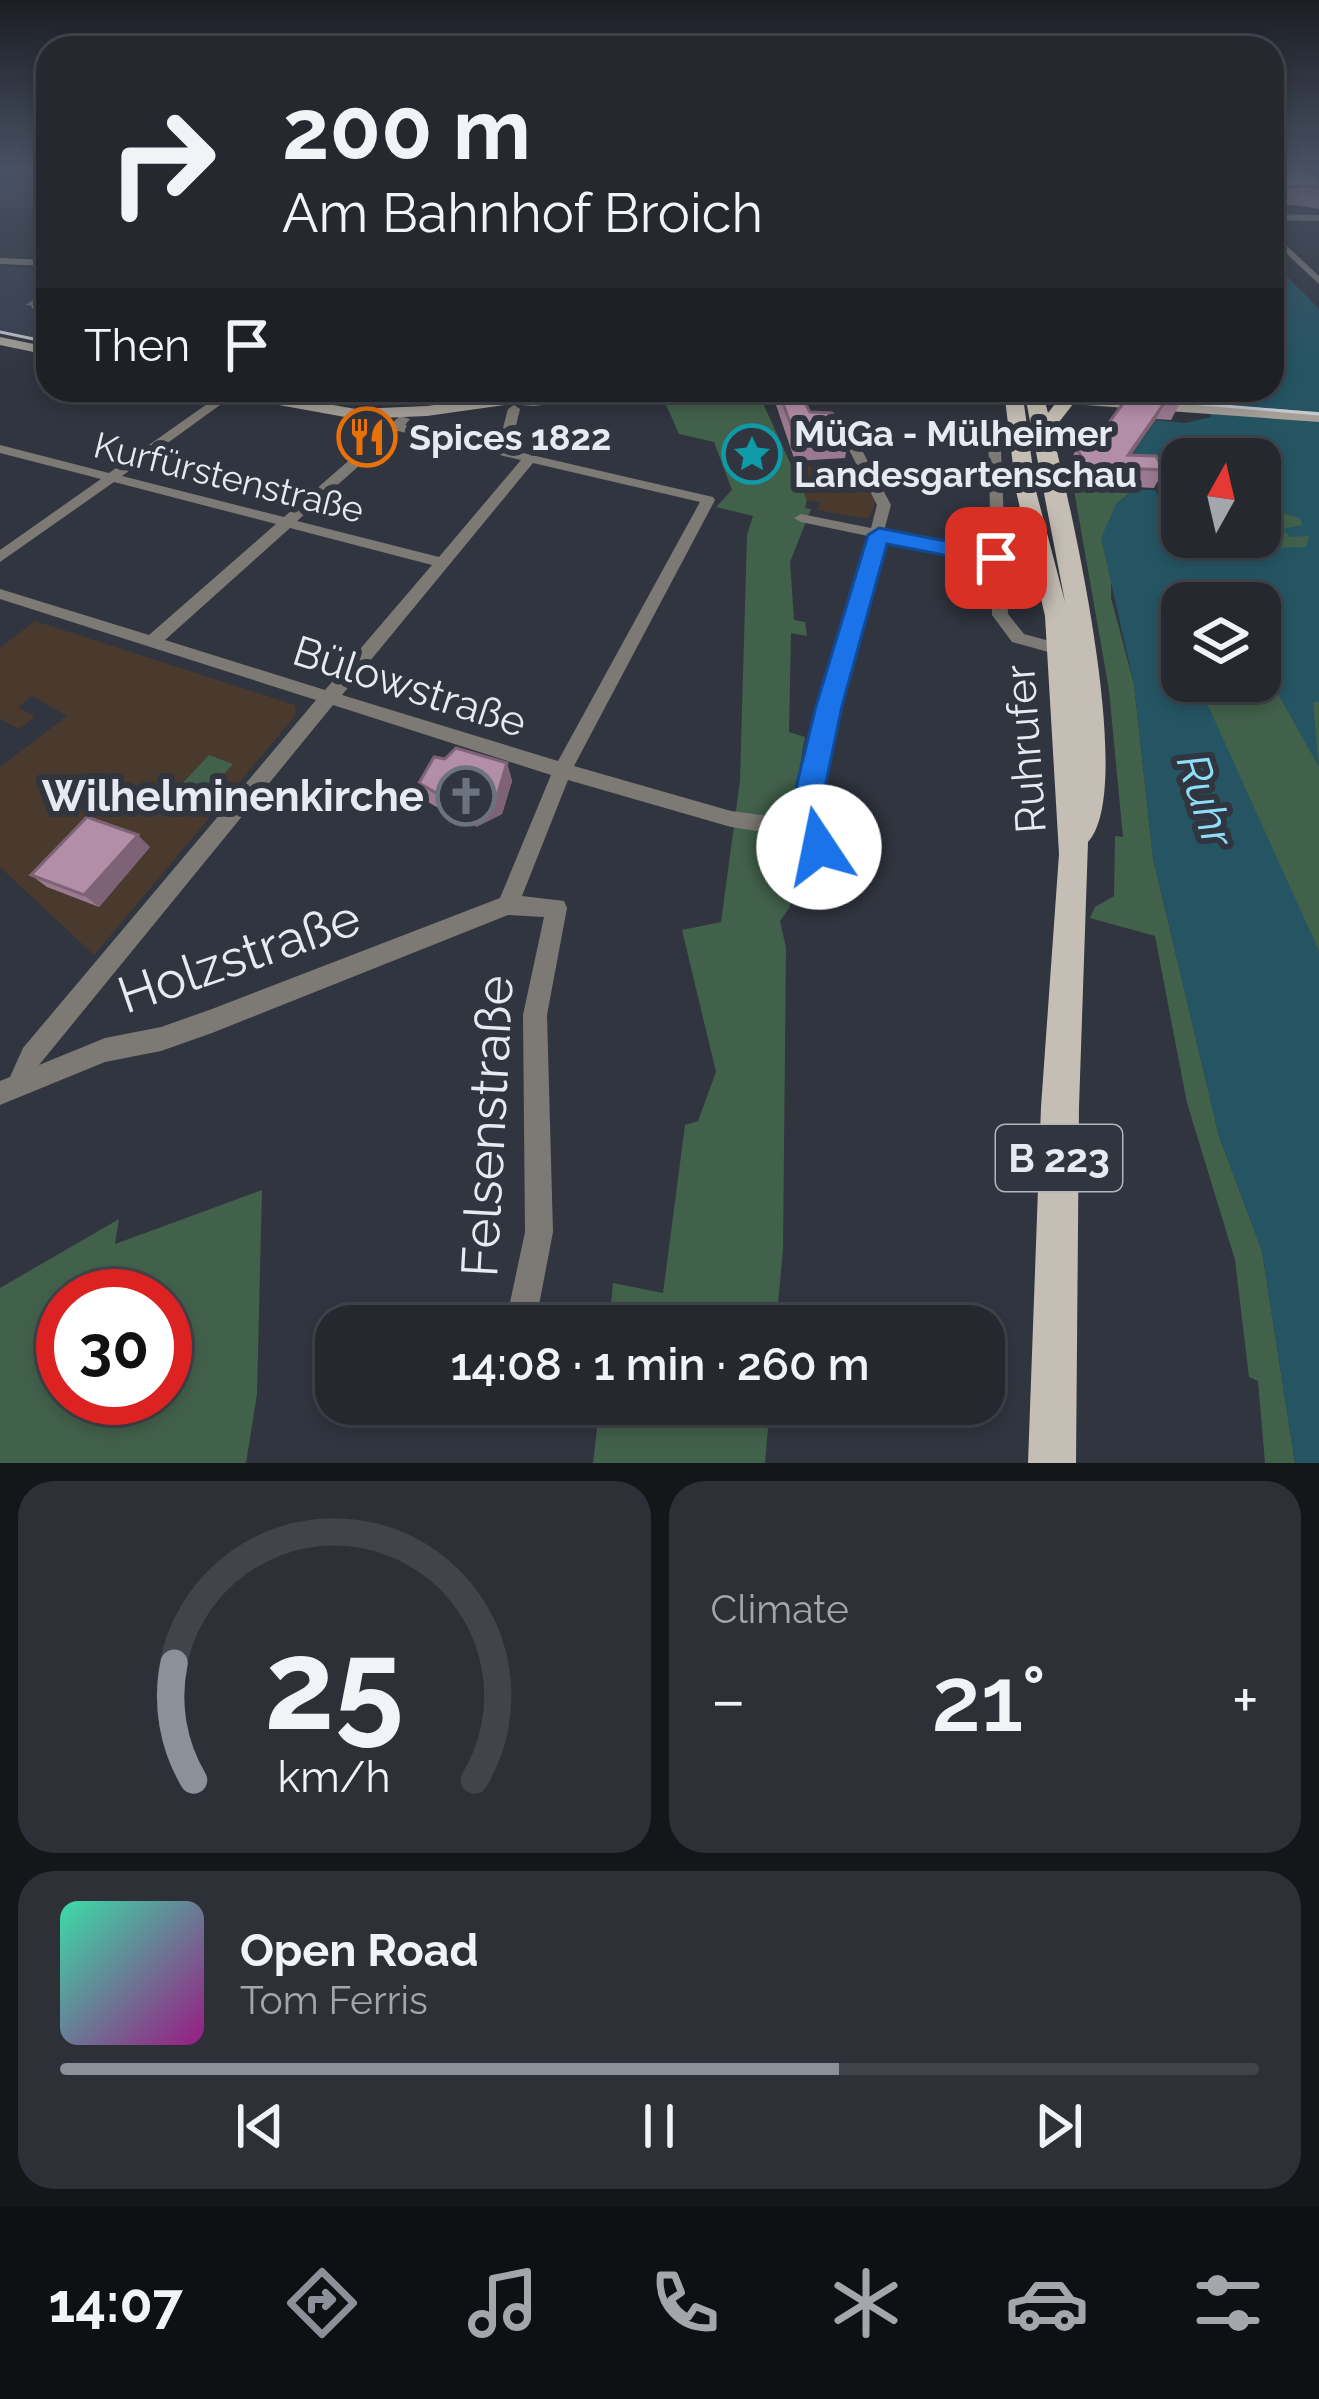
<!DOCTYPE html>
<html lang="en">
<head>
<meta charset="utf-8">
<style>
	body { margin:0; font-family:Raleway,sans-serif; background:#2d3037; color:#f1f3f6; height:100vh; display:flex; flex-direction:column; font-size:45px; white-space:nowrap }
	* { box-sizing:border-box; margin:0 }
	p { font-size:39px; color:#a3a6aa }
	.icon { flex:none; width:66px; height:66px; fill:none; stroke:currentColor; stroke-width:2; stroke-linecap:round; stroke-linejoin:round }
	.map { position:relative; height:1463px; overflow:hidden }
	.drawer { display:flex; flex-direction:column; gap:18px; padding:18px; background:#14161a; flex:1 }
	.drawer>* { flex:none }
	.hud { position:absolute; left:36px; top:36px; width:1248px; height:366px; border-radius:36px; box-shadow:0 6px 18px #0003,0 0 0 3px #42444b; background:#25282f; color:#f1f3f6; overflow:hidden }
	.needle { width:78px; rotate:8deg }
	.fabs { position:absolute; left:1161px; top:438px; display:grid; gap:24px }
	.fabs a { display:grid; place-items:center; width:120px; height:120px; border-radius:24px; background:#25282f; box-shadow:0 6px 18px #0003,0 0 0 3px #42444b; font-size:60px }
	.speed { position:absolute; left:36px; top:1269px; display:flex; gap:24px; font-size:60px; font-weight:700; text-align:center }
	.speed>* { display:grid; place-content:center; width:156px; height:156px; border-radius:50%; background:#25282f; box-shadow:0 6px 18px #0003,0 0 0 3px #42444b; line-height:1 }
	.speed .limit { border:18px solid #d22; background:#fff; color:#111 }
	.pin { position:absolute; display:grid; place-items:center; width:102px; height:102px; color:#fff; margin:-51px; border-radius:24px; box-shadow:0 6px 18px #0006 }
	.me { position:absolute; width:132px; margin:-66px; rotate:349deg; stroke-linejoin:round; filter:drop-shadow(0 0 9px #0008) }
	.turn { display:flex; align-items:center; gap:42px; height:252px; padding:0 48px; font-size:54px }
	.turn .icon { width:156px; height:156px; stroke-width:2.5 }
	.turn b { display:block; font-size:84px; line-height:102px }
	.then { display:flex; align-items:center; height:114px; padding:0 48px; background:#0003; gap:24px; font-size:45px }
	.big { font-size:90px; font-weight:600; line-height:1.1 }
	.drawer .tile { flex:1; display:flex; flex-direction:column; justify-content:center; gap:18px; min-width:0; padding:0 42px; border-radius:36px; background:#2d3037 }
	.drawer .dial { align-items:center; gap:0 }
	.dial svg { height:312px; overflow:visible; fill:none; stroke:#42444b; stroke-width:7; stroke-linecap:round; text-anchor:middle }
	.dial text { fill:#f1f3f6; stroke:none }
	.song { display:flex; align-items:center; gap:36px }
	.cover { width:144px; height:144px; border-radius:18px; background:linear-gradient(135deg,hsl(160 70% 55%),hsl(310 70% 35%)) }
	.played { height:12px; border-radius:6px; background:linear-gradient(90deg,#8c9099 65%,#42444b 65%) }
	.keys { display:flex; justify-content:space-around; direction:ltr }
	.heat { display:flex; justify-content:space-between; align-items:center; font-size:66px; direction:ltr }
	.drawer .tiles { flex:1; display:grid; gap:18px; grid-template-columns:1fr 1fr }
	.tile:last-child { grid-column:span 2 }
	.trip { position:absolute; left:315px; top:1305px; width:690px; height:120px; border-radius:36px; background:#25282f; box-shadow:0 6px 18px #0003,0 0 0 3px #42444b; font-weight:600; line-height:120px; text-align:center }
	.menu { display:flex; height:192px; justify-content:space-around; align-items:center; background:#0f1013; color:#a3a6aa }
	.menu .icon { width:84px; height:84px }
	.menu .selected { color:#8c9099 }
	.menu b { font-size:54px; color:#f1f3f6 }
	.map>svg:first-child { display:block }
	.built { fill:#383e4e }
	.education { fill:#493a2d }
	.green { fill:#42614b; fill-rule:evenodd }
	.water { fill:#255563 }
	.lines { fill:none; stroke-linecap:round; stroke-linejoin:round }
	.street { fill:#7d7a75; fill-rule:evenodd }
	.secondary { fill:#a6a099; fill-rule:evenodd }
	.primary { fill:#c5beb4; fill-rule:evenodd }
	.tram { stroke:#c6c9d0; stroke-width:3 }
	.wall { fill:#9a7a90 }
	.shaded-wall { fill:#7d6375 }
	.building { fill:#b38ea7; stroke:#7d6375; stroke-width:3 }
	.route { fill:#1a73e8; stroke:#114b97; stroke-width:3 }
	.labels { text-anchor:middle; stroke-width:12; stroke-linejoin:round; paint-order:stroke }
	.far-poi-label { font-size:36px; font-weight:bold; fill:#e7eaf0; stroke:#31353f; text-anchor:start }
	.far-street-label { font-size:36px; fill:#e7eaf0; stroke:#31353f }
	.shield { fill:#31353f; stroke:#b0b4bb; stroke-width:3 }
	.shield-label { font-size:39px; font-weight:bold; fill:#e7eaf0 }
	.street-label { font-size:42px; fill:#e7eaf0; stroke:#31353f }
	.poi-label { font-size:42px; font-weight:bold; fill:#e7eaf0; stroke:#31353f; text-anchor:end }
	.water-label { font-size:45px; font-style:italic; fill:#8ddef8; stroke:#31353f }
	.near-street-label { font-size:51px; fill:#e7eaf0; stroke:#31353f }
</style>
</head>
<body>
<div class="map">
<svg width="1319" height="1463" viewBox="0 0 1319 1463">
	<rect width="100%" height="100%" fill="#31353f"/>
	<path class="built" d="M0,168H48V208H0Z
		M0,266L48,268V344L0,334Z
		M264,390H503V391L381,402L331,396L316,401Z"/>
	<path class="education" d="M856,464L876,499L869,519L817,510L820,502L806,500L791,467Z
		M35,621L295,705L296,715L94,955L0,867V767L67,716L32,696L18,707L35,717L19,729L0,719V648Z"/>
	<path class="green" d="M757,390L807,500L805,508L811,509L790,562L794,620L805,622L807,636L791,633L789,732L805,737L797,783L790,907L780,921L786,948L783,1249L776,1326H609L613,1283L663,1293L685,1125L698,1121L716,1072L682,930L721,922L740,781L747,535L753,516L716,507L732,490L714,442L679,434L661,393Z
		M1253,456L1285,467L1319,530V1167L1178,756L1146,505L1182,494V537H1260V459ZM1182,603H1260V681H1182Z
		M1074,490L1130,493L1116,504L1112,518L1111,598L1134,684L1153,858L1219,1136L1262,1251L1295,1463H1265L1258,1381L1249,1377L1235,1260L1187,1103L1155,936L1090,918L1095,907L1114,896L1115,836L1123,837L1109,690Z
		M209,755L233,764L190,811L165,802Z
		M262,1190L257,1394L246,1463H0V1288L119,1219L115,1244ZM63,1296H165V1398H63Z
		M600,1404H770L765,1463H593Z"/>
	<path class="water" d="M1272,261L1319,309V702H1313L1319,767L1260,662V603L1183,592L1184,603L1177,607L1182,681H1197L1319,951V1463H1295L1262,1251L1219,1136L1153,858L1134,684L1101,538L1116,504L1135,490H1155L1160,498L1182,493V505L1160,511L1165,540L1245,537L1243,543L1252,548L1306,547L1309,536L1290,537L1283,529L1302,525L1300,518L1269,509L1281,505L1284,498L1260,485V459H1214L1218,455L1182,459V470L1153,482L1121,471L1156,420L1185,423L1211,417L1201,394L1272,390Z"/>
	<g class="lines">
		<path class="street" d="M1277,168H1315L1280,172Z
			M1272,214L1319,215V221L1272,220Z
			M1272,232L1319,276V284L1272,240Z
			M0,258L48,260V266L0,264Z
			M227,390L238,392L122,476L284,517L400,416L410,419L405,425L498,447L508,409L514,405L520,409L510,450L713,497L715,500L574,766L731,811L794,819L820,706L868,536L801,522L794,518L801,514L871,528L877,505L835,422L841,418L847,422L891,505L884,531L991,552L988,428L982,418L992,415L1000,428L1008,614L1024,634L1072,647L1074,651L1066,657L1012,642L992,615L991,562L882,539L838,706L812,827L824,839L876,848L879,854L876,860L869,863L819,856L812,853L797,837L731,827L568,780L522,896L564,901L567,908L547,1015L553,1232L535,1326H505L525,1232L523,1015L544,917L508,915L212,1033L161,1051L105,1062L0,1105V1081L10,1077L23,1048L316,700L0,599V589L149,635L276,524L114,482L0,562V550L101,479L0,453V445L109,473ZM398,431L521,460L439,557L297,521ZM533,463L700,502L558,761L342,695ZM290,528L432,565L325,690L165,640ZM333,705L551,775L500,898L212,1009L161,1027L105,1038L39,1065Z
			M490,1404H520L515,1420L504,1424L493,1420Z"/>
		<path class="secondary" d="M0,337L48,347V355L0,345Z
			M215,390H249L356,409L427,406L542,390H646L638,395L561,405L555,403V398L427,416L356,419L223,395Z
			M939,390H1012L1319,412V422L947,395Z"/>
		<path class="primary" d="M1004,390H1022L1036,491L1065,602L1024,390H1042L1048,413L1062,395L1077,399L1052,431C1070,503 1137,789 1088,842L1079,1107L1076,1463H1028L1041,1107L1059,854L1045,616L1016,491Z
			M1108,390H1129L1130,391L1121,396Z"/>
		<path class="tram" d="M0,332L48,342
			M484,390C524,418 575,396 619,390
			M1036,390L1319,414"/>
	</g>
	<path class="wall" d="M1272,169L1319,179V209L1295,205L1272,206Z
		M48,292V319L38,318L30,304Z
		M778,390L848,441L845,458L795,461L776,405Z
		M1139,390H1197L1195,393L1142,395Z
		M1129,395L1180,403L1171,420L1156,419L1131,455L1164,470L1154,488L1077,484L1069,465L1077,447L1090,449Z
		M445,759L507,763L512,781L502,814L476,827L467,805L458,819L426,801L419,783Z
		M150,847L99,907L47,887L31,875Z"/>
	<path class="shaded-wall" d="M1165,402L1156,419L1119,472L1128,455Z
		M507,763L512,781L502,814L476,827L470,810Z
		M461,787L467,805L458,819L452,802Z
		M138,835L150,847L99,907L84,895Z"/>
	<path class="building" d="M1293,168L1319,179V188L1305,186L1272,188V169Z
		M48,292V306L30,304Z
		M778,390H798L810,412L832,413L848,441L798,444Z
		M1129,395L1178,399L1180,403L1165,402L1128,455L1156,456L1164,470L1085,466L1077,447L1090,449Z
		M456,748L507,763L497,796L470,810L461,787L452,802L419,783L434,757L445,759Z
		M87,817L138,835L84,895L31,875Z"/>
	<linearGradient id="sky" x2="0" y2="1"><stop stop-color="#1b1d23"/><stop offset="0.45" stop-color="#485163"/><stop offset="1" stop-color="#485163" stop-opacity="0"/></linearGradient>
	<rect width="1319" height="373" fill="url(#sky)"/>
	<path class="route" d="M879,528L996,551L1007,558L996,565L887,544L842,706L818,821L835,847L819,860L792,838L788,821L816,706L868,535Z"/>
	<defs>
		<symbol id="restaurant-ring" viewBox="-11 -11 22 22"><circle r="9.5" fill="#31353f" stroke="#e8710a" stroke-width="1.5"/><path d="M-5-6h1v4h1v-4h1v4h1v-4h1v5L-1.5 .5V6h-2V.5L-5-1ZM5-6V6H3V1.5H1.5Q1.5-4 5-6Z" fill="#e8710a"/></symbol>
		<symbol id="sight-ring" viewBox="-11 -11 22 22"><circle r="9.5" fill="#31353f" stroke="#0f9aa8" stroke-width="1.5"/><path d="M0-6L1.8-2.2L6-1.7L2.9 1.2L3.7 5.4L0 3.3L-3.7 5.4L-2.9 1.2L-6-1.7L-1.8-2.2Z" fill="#0f9aa8"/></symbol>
		<symbol id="church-ring" viewBox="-11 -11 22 22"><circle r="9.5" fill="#31353f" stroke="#6b7280" stroke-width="1.5"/><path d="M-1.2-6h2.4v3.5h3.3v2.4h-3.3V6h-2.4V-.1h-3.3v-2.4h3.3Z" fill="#6b7280"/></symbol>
	</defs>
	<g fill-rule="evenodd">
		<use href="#restaurant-ring" x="334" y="404" width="66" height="66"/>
		<use href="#sight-ring" x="719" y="421" width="66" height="66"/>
		<use href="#church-ring" x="433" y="763" width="66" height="66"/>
	</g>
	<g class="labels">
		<g class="far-poi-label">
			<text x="794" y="446">MüGa - Mülheimer<tspan x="794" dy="41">Landesgartenschau</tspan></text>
			<text x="409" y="450">Spices 1822</text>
		</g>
		<g class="far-street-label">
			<text transform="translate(229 477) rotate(14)" y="13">Kurfürstenstraße</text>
		</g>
		<rect class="shield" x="996" y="1125" width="126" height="66" rx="9"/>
		<g class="shield-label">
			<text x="1059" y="1172">B 223</text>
		</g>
		<g class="street-label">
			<text transform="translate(410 686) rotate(18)" y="15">Bülowstraße</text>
			<text transform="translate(1025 749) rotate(-94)" y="15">Ruhrufer</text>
		</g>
		<g class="poi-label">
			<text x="424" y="811">Wilhelminenkirche</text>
		</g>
		<g class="water-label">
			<text transform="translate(1206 800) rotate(72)" y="16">Ruhr</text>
		</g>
		<g class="near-street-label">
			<text transform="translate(239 956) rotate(-19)" y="18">Holzstraße</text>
			<text transform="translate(487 1126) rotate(-87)" y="18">Felsenstraße</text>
		</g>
	</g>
</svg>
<div class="fabs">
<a><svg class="needle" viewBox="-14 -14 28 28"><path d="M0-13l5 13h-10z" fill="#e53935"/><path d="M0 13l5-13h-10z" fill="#a3a6aa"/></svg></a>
<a><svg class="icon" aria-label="layers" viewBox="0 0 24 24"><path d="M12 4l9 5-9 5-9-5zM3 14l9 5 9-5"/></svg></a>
</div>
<div class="speed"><div class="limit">30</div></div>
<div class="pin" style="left:996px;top:558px;background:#d93025"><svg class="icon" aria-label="arrive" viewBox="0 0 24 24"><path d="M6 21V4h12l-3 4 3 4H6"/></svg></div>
<svg class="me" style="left:819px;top:847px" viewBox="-20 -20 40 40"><circle r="19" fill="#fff"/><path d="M0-13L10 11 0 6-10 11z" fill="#1a73e8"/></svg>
<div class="trip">14:08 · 1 min · 260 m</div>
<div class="hud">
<div class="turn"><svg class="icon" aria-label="right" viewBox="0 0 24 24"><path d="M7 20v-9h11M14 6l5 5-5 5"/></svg><div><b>200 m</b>Am Bahnhof Broich</div></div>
<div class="then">Then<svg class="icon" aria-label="arrive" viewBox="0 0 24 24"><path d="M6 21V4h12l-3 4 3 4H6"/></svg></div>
</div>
</div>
<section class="drawer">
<div class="tiles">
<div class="tile dial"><svg viewBox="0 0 100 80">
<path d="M14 69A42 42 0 1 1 86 69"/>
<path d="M14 69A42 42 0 0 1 9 39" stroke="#8c9099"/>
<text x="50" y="56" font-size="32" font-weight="700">25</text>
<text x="50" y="72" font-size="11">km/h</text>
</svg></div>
<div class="tile"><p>Climate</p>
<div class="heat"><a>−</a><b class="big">21°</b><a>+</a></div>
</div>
<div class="tile">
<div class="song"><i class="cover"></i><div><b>Open Road</b><p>Tom Ferris</p></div></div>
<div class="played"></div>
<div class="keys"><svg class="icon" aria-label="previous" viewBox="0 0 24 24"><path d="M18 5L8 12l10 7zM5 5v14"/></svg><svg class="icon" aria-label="pause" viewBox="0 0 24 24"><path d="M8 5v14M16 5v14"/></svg><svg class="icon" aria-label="next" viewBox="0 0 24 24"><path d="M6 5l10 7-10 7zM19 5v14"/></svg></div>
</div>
</div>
</section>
<nav class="menu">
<b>14:07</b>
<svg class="icon selected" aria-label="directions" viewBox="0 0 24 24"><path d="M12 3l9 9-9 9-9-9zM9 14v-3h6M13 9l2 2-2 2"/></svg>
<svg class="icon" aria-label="music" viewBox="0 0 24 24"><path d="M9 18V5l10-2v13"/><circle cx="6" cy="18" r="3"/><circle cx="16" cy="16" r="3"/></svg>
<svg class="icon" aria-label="phone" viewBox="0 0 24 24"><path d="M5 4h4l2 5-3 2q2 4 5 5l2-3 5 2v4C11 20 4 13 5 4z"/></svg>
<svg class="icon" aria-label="climate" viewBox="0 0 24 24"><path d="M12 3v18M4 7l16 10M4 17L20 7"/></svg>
<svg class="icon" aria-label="car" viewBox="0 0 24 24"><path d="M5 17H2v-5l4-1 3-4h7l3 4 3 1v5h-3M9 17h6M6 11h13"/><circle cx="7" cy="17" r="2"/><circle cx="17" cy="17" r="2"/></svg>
<svg class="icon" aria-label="filters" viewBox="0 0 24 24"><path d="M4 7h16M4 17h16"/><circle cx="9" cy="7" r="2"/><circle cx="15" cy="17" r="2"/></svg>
</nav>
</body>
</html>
